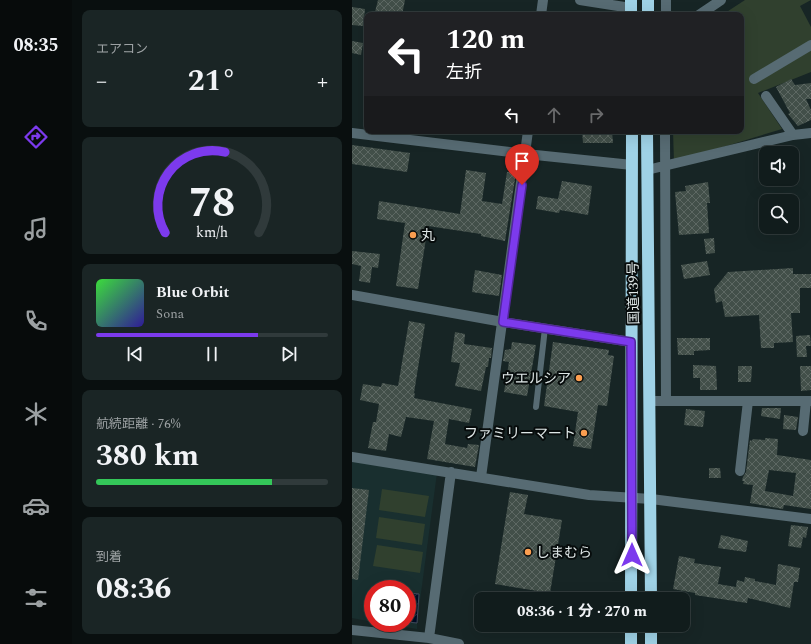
<!DOCTYPE html>
<html lang="ja">
<head>
<meta charset="utf-8">
<style>
	body { margin:0; font-family:Spectral,"Noto Sans JP",serif; background:#1a2525; color:#f1f3f6; height:100vh; display:flex; flex-direction:column; font-size:15px; white-space:nowrap }
	* { box-sizing:border-box; margin:0 }
	p { font-size:13px; color:#9ca1a3 }
	.icon { flex:none; width:22px; height:22px; fill:none; stroke:currentColor; stroke-width:2; stroke-linecap:round; stroke-linejoin:round }
	.map { position:relative; flex:1; overflow:hidden }
	.panel { display:flex; flex-direction:column; gap:10px; padding:10px; background:#090f0f; width:280px }
	.panel>* { flex:none }
	.guide { position:absolute; left:12px; top:12px; width:380px; height:122px; border-radius:8px; box-shadow:0 4px 16px #0002,0 0 0 1px #303a3b; background:#202124; color:#fff; overflow:hidden }
	.controls { position:absolute; left:407px; top:146px; display:grid; gap:8px }
	.controls a { display:grid; place-items:center; width:40px; height:40px; border-radius:8px; background:#111c1c; box-shadow:0 4px 16px #0002,0 0 0 1px #303a3b; font-size:20px }
	.speed { position:absolute; left:12px; top:580px; display:flex; gap:8px; font-size:20px; font-weight:700; text-align:center }
	.speed>* { display:grid; place-content:center; width:52px; height:52px; border-radius:50%; background:#111c1c; box-shadow:0 4px 16px #0002,0 0 0 1px #303a3b; line-height:1 }
	.speed .limit { border:6px solid #d22; background:#fff; color:#111 }
	.pin { position:absolute; display:grid; place-items:center; width:34px; height:34px; color:#fff; margin:-41px -17px; border-radius:50% 50% 50% 0; rotate:-45deg; box-shadow:0 0 4px #0007 }
	.pin .icon { rotate:45deg }
	.me { position:absolute; width:44px; margin:-22px; rotate:0deg; stroke-linejoin:round; filter:drop-shadow(0 0 3px #0008) }
	.turn { display:flex; align-items:center; gap:14px; height:84px; padding:0 16px; font-size:18px }
	.turn .icon { width:52px; height:52px; stroke-width:2.5 }
	.turn b { display:block; font-size:28px; line-height:34px }
	.lanes { display:flex; align-items:center; height:38px; padding:0 16px; background:#0003; justify-content:center; gap:20px; direction:ltr }
	.lanes .off { opacity:.35 }
	.big { font-size:30px; font-weight:700; line-height:1.1 }
	.panel .card { flex:1; display:flex; flex-direction:column; justify-content:center; gap:6px; min-width:0; padding:0 14px; border-radius:8px; background:#1a2525 }
	.panel .dial { align-items:center; gap:0 }
	.dial svg { height:104px; overflow:visible; fill:none; stroke:#303a3b; stroke-width:7; stroke-linecap:round; text-anchor:middle }
	.dial text { fill:#f1f3f6; stroke:none }
	.song { display:flex; align-items:center; gap:12px }
	.cover { width:48px; height:48px; border-radius:6px; background:linear-gradient(135deg,hsl(120 70% 55%),hsl(250 70% 35%)) }
	.played { height:4px; border-radius:2px; background:linear-gradient(90deg,#7c3aed 70%,#303a3b 70%) }
	.keys { display:flex; justify-content:space-around; direction:ltr }
	.heat { display:flex; justify-content:space-between; align-items:center; font-size:22px; direction:ltr }
	.charge { height:6px; border-radius:3px; background:linear-gradient(90deg,#34c759 76%,#303a3b 0) }
	.trip { position:absolute; left:122px; top:592px; width:216px; height:40px; border-radius:8px; background:#111c1c; box-shadow:0 4px 16px #0002,0 0 0 1px #303a3b; font-weight:700; line-height:40px; text-align:center }
	main { display:flex; flex:1; min-height:0 }
	.tabs { display:flex; flex-direction:column; width:72px; justify-content:space-around; align-items:center; background:#070b0b; color:#9ca1a3 }
	.tabs .icon { width:28px; height:28px }
	.tabs .current { color:#7c3aed }
	.tabs b { font-size:18px; color:#f1f3f6 }
	.map>svg:first-child { display:block }
	.built { fill:#192f2f }
	.grass { fill:#30402e }
	.water { fill:url(#water-waves); stroke:#434d5f }
	.building { fill:url(#building-cross-hatch); fill-rule:evenodd }
	.lines { fill:none; stroke-linecap:round; stroke-linejoin:round }
	.lane { stroke:#576b73; stroke-width:6 }
	.street { stroke:#576b73; stroke-width:10 }
	.highway { stroke:#9fd2e6; stroke-width:12 }
	.route-casing { stroke:#51269a; stroke-width:10 }
	.route { stroke:#7c3aed; stroke-width:7 }
	.poi-dot { fill:#fb9e50; stroke:#070c0c; stroke-width:1.5 }
	.labels { text-anchor:middle; stroke-width:4; stroke-linejoin:round; paint-order:stroke }
	.poi-label { font-size:14px; fill:#dee6e6; stroke:#070c0c; text-anchor:start }
	.street-label { font-size:14px; fill:#dee6e6; stroke:#070c0c }
</style>
</head>
<body>
<main>
<nav class="tabs">
<b>08:35</b>
<svg class="icon current" aria-label="directions" viewBox="0 0 24 24"><path d="M12 3l9 9-9 9-9-9zM9 14v-3h6M13 9l2 2-2 2"/></svg>
<svg class="icon" aria-label="music" viewBox="0 0 24 24"><path d="M9 18V5l10-2v13"/><circle cx="6" cy="18" r="3"/><circle cx="16" cy="16" r="3"/></svg>
<svg class="icon" aria-label="phone" viewBox="0 0 24 24"><path d="M5 4h4l2 5-3 2q2 4 5 5l2-3 5 2v4C11 20 4 13 5 4z"/></svg>
<svg class="icon" aria-label="climate" viewBox="0 0 24 24"><path d="M12 3v18M4 7l16 10M4 17L20 7"/></svg>
<svg class="icon" aria-label="car" viewBox="0 0 24 24"><path d="M5 17H2v-5l4-1 3-4h7l3 4 3 1v5h-3M9 17h6M6 11h13"/><circle cx="7" cy="17" r="2"/><circle cx="17" cy="17" r="2"/></svg>
<svg class="icon" aria-label="filters" viewBox="0 0 24 24"><path d="M4 7h16M4 17h16"/><circle cx="9" cy="7" r="2"/><circle cx="15" cy="17" r="2"/></svg>
</nav>
<section class="panel">
<div class="card"><p>エアコン</p>
<div class="heat"><a>−</a><b class="big">21°</b><a>+</a></div>
</div>
<div class="card dial"><svg viewBox="0 0 100 80">
<path d="M14 69A42 42 0 1 1 86 69"/>
<path d="M14 69A42 42 0 0 1 60 7" stroke="#7c3aed"/>
<text x="50" y="56" font-size="32" font-weight="700">78</text>
<text x="50" y="72" font-size="11">km/h</text>
</svg></div>
<div class="card">
<div class="song"><i class="cover"></i><div><b>Blue Orbit</b><p>Sona</p></div></div>
<div class="played"></div>
<div class="keys"><svg class="icon" aria-label="previous" viewBox="0 0 24 24"><path d="M18 5L8 12l10 7zM5 5v14"/></svg><svg class="icon" aria-label="pause" viewBox="0 0 24 24"><path d="M8 5v14M16 5v14"/></svg><svg class="icon" aria-label="next" viewBox="0 0 24 24"><path d="M6 5l10 7-10 7zM19 5v14"/></svg></div>
</div>
<div class="card"><p>航続距離 · 76%</p><b class="big">380 km</b><div class="charge"></div></div>
<div class="card"><p>到着</p><b class="big">08:36</b></div>
</section>
<div class="map">
<svg width="459" height="644" viewBox="0 0 459 644">
	<defs>
		<pattern id="water-waves" width="16" height="10" patternUnits="userSpaceOnUse"><rect width="16" height="10" fill="#000c25"/><path d="M0 5q4-4 8 0t8 0" fill="none" stroke="#252f45"/></pattern>
		<pattern id="building-cross-hatch" width="8" height="8" patternUnits="userSpaceOnUse"><rect width="8" height="8" fill="#424f49"/><path d="M0 0l8 8M0 8l8-8" fill="none" stroke="#5d6863"/></pattern>
	</defs>
	<rect width="100%" height="100%" fill="#172525"/>
	<path class="built" d="M0,460L85,473L65,623V629L29,623H55V589H21V622L0,618Z"/>
	<path class="grass" d="M393,0H459L448,6L459,27V72L406,93L430,129L322,162L321,131H389V15H370Z
		M30,489L77,496L73,517L27,510Z
		M27,517L73,524L70,545L24,538Z
		M25,545L71,552L68,573L21,566Z"/>
	<path class="water" d="M55,593L67,594L65,623L55,622Z"/>
	<path class="building" d="M26,0H53L50,15H38L23,12Z
		M0,7L13,9L11,26L0,25Z
		M0,41L11,43L9,55L0,53Z
		M439,79L443,85L459,83V99H454L459,110V120L446,126L436,114L438,113L424,87Z
		M230,131H260L261,143H231Z
		M0,145L58,153L55,172L0,164Z
		M114,170L134,173L130,201L150,204L155,172L164,173L153,241L129,236V234L76,226L66,289L44,286L53,223L25,219L27,201L108,214Z
		M210,181L240,186L236,215L208,210L207,213L184,209L186,196L206,199Z
		M356,182L358,203H355L357,233L327,235L323,192L334,191L333,186Z
		M362,238L363,253L354,254L352,239Z
		M0,251L28,254L26,268L20,267L18,283L7,281L9,266L0,264Z
		M355,261L358,275L332,279L329,265Z
		M441,268V274H459V288H448V313H439L441,342L422,343V348H409L407,315L373,317L370,301L364,303L362,289L376,272Z
		M123,270L150,275L147,296L120,292Z
		M57,321L73,324L62,393L63,394L62,398L120,409L117,423L97,419L93,444L115,448L116,444L127,445L123,467L75,459L82,421L54,417L49,437L37,434L34,451L16,448L21,422H24L27,404L8,400L11,384L29,387L30,383L46,386Z
		M103,332L113,334L112,344L140,348L139,358H137L136,367H134L129,391L103,386L108,363L99,362Z
		M458,335L459,346H454L455,357H445L444,336Z
		M325,338H358V350L342,351V355H326Z
		M160,342L184,345L175,396L152,392L157,362L151,361L153,350L159,349Z
		M201,342L257,350L256,355L262,356L255,406L246,405L239,449L221,446L226,412L192,406Z
		M341,365L364,366L365,390H348V378H341Z
		M386,366H400L399,382H386Z
		M448,366H459V390L449,391Z
		M410,408H429L428,419L409,416Z
		M334,409L353,411L351,427L332,425Z
		M432,415L446,417L444,430L431,429Z
		M413,438L426,439L425,455L459,460V509L432,505L431,509L398,503L401,485L391,484L392,481H390L391,477L394,472L398,440L400,441L401,439L413,440ZM417,470L444,473L441,496L413,491Z
		M357,468H368L369,478H357Z
		M0,488L17,490L6,580L0,579Z
		M158,492L176,495L172,514L210,520L198,593L143,584Z
		M439,525L456,527L454,538L451,537L449,548L436,546Z
		M369,535L396,541L394,552L366,548Z
		M327,556L343,559L342,563L369,567L366,584L384,587L385,580L392,582L393,577L403,579V581L424,585L426,564L448,568L446,582H442L438,608L396,598L395,603L343,595V593L321,589Z"/>
	<g class="lines">
		<path class="lane" d="M184,407L193,328"/>
		<path class="street" d="M228,0L279,8
			M189,15L191,0
			M314,15V0
			M347,15L369,0
			M402,79L459,45
			M414,96L441,135
			M313,131L314,401
			M0,133L174,154L280,165
			M295,170L441,135L459,133
			M0,295L151,322L279,342
			M297,401H459
			M451,431L454,401
			M0,457L237,495L299,499L459,519
			M388,471L396,401
			M129,477L176,131
			M0,630L77,638L107,644
			M77,638L99,472"/>
		<path class="highway" d="M279,0V15
			M296,15V0
			M295,131L299,599
			M279,599L280,131
			M299,625V644
			M279,644V625"/>
	</g>
	<g class="lines">
		<defs>
			<path id="route" d="M170,185L151,322L279,342L280,555"/>
		</defs>
		<use href="#route" class="route-casing"/>
		<use href="#route" class="route"/>
	</g>
	<g class="poi-dot">
		<circle cx="61" cy="235" r="4"/>
		<circle cx="227" cy="378" r="4"/>
		<circle cx="232" cy="433" r="4"/>
		<circle cx="176" cy="552" r="4"/>
	</g>
	<g class="labels">
		<g class="poi-label">
			<text x="69" y="240">丸</text>
			<text x="219" y="383" text-anchor="end">ウエルシア</text>
			<text x="224" y="438" text-anchor="end">ファミリーマート</text>
			<text x="184" y="557">しまむら</text>
		</g>
		<g class="street-label">
			<text transform="translate(281 293) rotate(-91)" y="5">国道139号</text>
		</g>
	</g>
</svg>
<div class="controls">
<a><svg class="icon" aria-label="sound" viewBox="0 0 24 24"><path d="M4 9h4l5-4v14l-5-4H4zM17 9q2 3 0 6"/></svg></a>
<a><svg class="icon" aria-label="search" viewBox="0 0 24 24"><circle cx="10" cy="10" r="6"/><path d="M15 15l6 6"/></svg></a>
</div>
<div class="speed"><div class="limit">80</div></div>
<div class="pin" style="left:170px;top:185px;background:#d93025"><svg class="icon" aria-label="arrive" viewBox="0 0 24 24"><path d="M6 21V4h12l-3 4 3 4H6"/></svg></div>
<svg class="me" style="left:280px;top:555px" viewBox="-20 -20 40 40"><path d="M0-17L14 15 0 8-14 15z" fill="#7c3aed" stroke="#fff" stroke-width="4"/></svg>
<div class="trip">08:36 · 1 分 · 270 m</div>
<div class="guide">
<div class="turn"><svg class="icon" aria-label="left" viewBox="0 0 24 24"><path d="M17 20v-9H6M10 6l-5 5 5 5"/></svg><div><b>120 m</b>左折</div></div>
<div class="lanes"><svg class="icon" aria-label="left" viewBox="0 0 24 24"><path d="M17 20v-9H6M10 6l-5 5 5 5"/></svg><svg class="icon off" aria-label="ahead" viewBox="0 0 24 24"><path d="M12 20V5M6 11l6-6 6 6"/></svg><svg class="icon off" aria-label="right" viewBox="0 0 24 24"><path d="M7 20v-9h11M14 6l5 5-5 5"/></svg></div>
</div>
</div>
</main>
</body>
</html>
